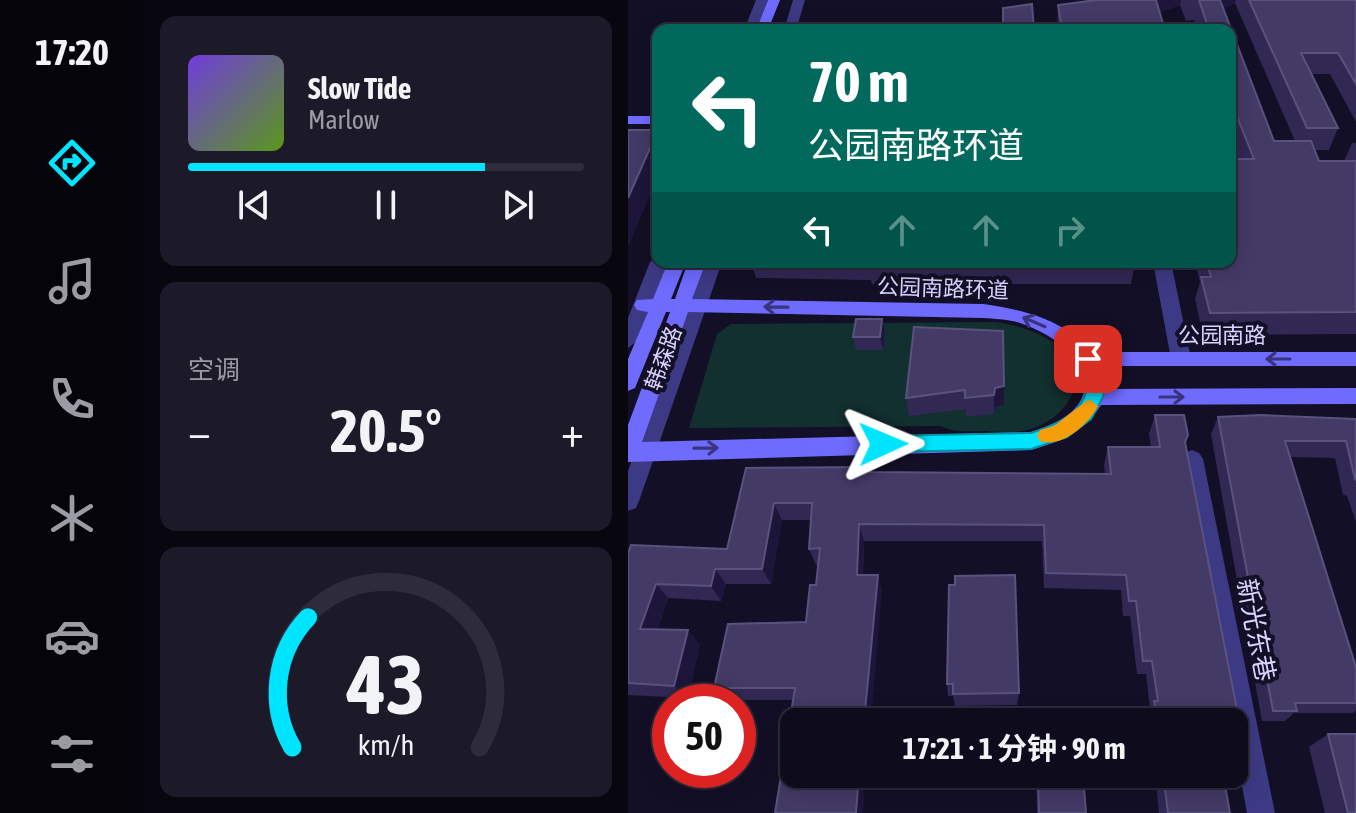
<!DOCTYPE html>
<html lang="zh">
<head>
<meta charset="utf-8">
<style>
	body { margin:0; font-family:"Asap Condensed","Noto Sans SC",sans-serif; background:#1c1929; color:#f1f3f6; height:100vh; display:flex; flex-direction:column; font-size:30px; white-space:nowrap }
	* { box-sizing:border-box; margin:0 }
	p { font-size:26px; color:#9b9ba3 }
	.icon { flex:none; width:44px; height:44px; fill:none; stroke:currentColor; stroke-width:2; stroke-linecap:round; stroke-linejoin:round }
	.map { position:relative; flex:1; overflow:hidden }
	.sheet { display:flex; flex-direction:column; gap:16px; padding:16px; background:#08060f; width:484px }
	.sheet>* { flex:none }
	.banner { position:absolute; left:24px; top:24px; width:584px; height:244px; border-radius:16px; box-shadow:0 4px 20px #0003,0 0 0 2px #2e2b3b; background:#00695c; color:#fff; overflow:hidden }
	.speed { position:absolute; left:24px; top:684px; display:flex; gap:16px; font-size:40px; font-weight:700; text-align:center }
	.speed>* { display:grid; place-content:center; width:104px; height:104px; border-radius:50%; background:#0e0b1c; box-shadow:0 4px 20px #0003,0 0 0 2px #2e2b3b; line-height:1 }
	.speed .limit { border:12px solid #d22; background:#fff; color:#111 }
	.pin { position:absolute; display:grid; place-items:center; width:68px; height:68px; color:#fff; margin:-34px; border-radius:16px; box-shadow:0 4px 12px #0006 }
	.me { position:absolute; width:88px; margin:-44px; rotate:89deg; stroke-linejoin:round; filter:drop-shadow(0 0 6px #0008) }
	.turn { display:flex; align-items:center; gap:28px; height:168px; padding:0 24px; font-size:36px }
	.turn .icon { width:104px; height:104px; stroke-width:2.5 }
	.turn b { display:block; font-size:56px; line-height:68px }
	.lanes { display:flex; align-items:center; height:76px; padding:0 24px; background:#0003; justify-content:center; gap:40px; direction:ltr }
	.lanes .off { opacity:.35 }
	.big { font-size:60px; font-weight:700; line-height:1.1 }
	.sheet .tile { flex:1; display:flex; flex-direction:column; justify-content:center; gap:12px; min-width:0; padding:0 28px; border-radius:16px; background:#1c1929 }
	.sheet .dial { align-items:center; gap:0 }
	.dial svg { height:208px; overflow:visible; fill:none; stroke:#2e2b3b; stroke-width:7; stroke-linecap:round; text-anchor:middle }
	.dial text { fill:#f1f3f6; stroke:none }
	.song { display:flex; align-items:center; gap:24px }
	.cover { width:96px; height:96px; border-radius:12px; background:linear-gradient(135deg,hsl(260 70% 55%),hsl(90 70% 35%)) }
	.played { height:8px; border-radius:4px; background:linear-gradient(90deg,#00e5ff 75%,#2e2b3b 75%) }
	.keys { display:flex; justify-content:space-around; direction:ltr }
	.heat { display:flex; justify-content:space-between; align-items:center; font-size:44px; direction:ltr }
	.trip { position:absolute; left:152px; top:708px; width:468px; height:80px; border-radius:16px; background:#0e0b1c; box-shadow:0 4px 20px #0003,0 0 0 2px #2e2b3b; font-weight:700; line-height:80px; text-align:center }
	main { display:flex; flex:1; min-height:0 }
	.dock { display:flex; flex-direction:column; width:144px; justify-content:space-around; align-items:center; background:#06040b; color:#9b9ba3 }
	.dock .icon { width:56px; height:56px }
	.dock .selected { color:#00e5ff }
	.dock b { font-size:36px; color:#f1f3f6 }
	.map>svg:first-child { display:block }
	.green { fill:#12302f }
	.lines { fill:none; stroke-linecap:round; stroke-linejoin:round }
	.street { fill:#3d3a85; fill-rule:evenodd }
	.secondary { fill:#6f6bff; fill-rule:evenodd }
	.wall { fill:#312854; fill-rule:evenodd }
	.shaded-wall { fill:#1d163a }
	.building { fill:#433a66; stroke:#5a527e; stroke-width:2 }
	.oneway { stroke:#38347d }
	.route { fill:#00e5ff; stroke:#0095a6; stroke-width:2 }
	.slow { fill:#f59e0b }
	.labels { text-anchor:middle; stroke-width:8; stroke-linejoin:round; paint-order:stroke }
	.street-label { font-size:22px; fill:#d9d4ff; stroke:#130f26 }
	.near-street-label { font-size:26px; fill:#d9d4ff; stroke:#130f26 }
</style>
</head>
<body>
<main>
<nav class="dock">
<b>17:20</b>
<svg class="icon selected" aria-label="directions" viewBox="0 0 24 24"><path d="M12 3l9 9-9 9-9-9zM9 14v-3h6M13 9l2 2-2 2"/></svg>
<svg class="icon" aria-label="music" viewBox="0 0 24 24"><path d="M9 18V5l10-2v13"/><circle cx="6" cy="18" r="3"/><circle cx="16" cy="16" r="3"/></svg>
<svg class="icon" aria-label="phone" viewBox="0 0 24 24"><path d="M5 4h4l2 5-3 2q2 4 5 5l2-3 5 2v4C11 20 4 13 5 4z"/></svg>
<svg class="icon" aria-label="climate" viewBox="0 0 24 24"><path d="M12 3v18M4 7l16 10M4 17L20 7"/></svg>
<svg class="icon" aria-label="car" viewBox="0 0 24 24"><path d="M5 17H2v-5l4-1 3-4h7l3 4 3 1v5h-3M9 17h6M6 11h13"/><circle cx="7" cy="17" r="2"/><circle cx="17" cy="17" r="2"/></svg>
<svg class="icon" aria-label="filters" viewBox="0 0 24 24"><path d="M4 7h16M4 17h16"/><circle cx="9" cy="7" r="2"/><circle cx="15" cy="17" r="2"/></svg>
</nav>
<section class="sheet">
<div class="tile">
<div class="song"><i class="cover"></i><div><b>Slow Tide</b><p>Marlow</p></div></div>
<div class="played"></div>
<div class="keys"><svg class="icon" aria-label="previous" viewBox="0 0 24 24"><path d="M18 5L8 12l10 7zM5 5v14"/></svg><svg class="icon" aria-label="pause" viewBox="0 0 24 24"><path d="M8 5v14M16 5v14"/></svg><svg class="icon" aria-label="next" viewBox="0 0 24 24"><path d="M6 5l10 7-10 7zM19 5v14"/></svg></div>
</div>
<div class="tile"><p>空调</p>
<div class="heat"><a>−</a><b class="big">20.5°</b><a>+</a></div>
</div>
<div class="tile dial"><svg viewBox="0 0 100 80">
<path d="M14 69A42 42 0 1 1 86 69"/>
<path d="M14 69A42 42 0 0 1 20 19" stroke="#00e5ff"/>
<text x="50" y="56" font-size="32" font-weight="700">43</text>
<text x="50" y="72" font-size="11">km/h</text>
</svg></div>
</section>
<div class="map">
<svg width="728" height="813" viewBox="0 0 728 813">
	<rect width="100%" height="100%" fill="#130f26"/>
	<path class="green" d="M368,322C392,326 424,334 439,357C461,390 431,422 399,430C385,433 370,432 356,431C341,431 326,433 313,426L61,428L89,334L103,324Z"/>
	<g class="lines">
		<path class="street" d="M128,0H140L128,30H116Z
			M165,0H177L168,30H156Z
			M30,256V262H40L9,341L0,348V318L22,262Z
			M76,262H94L11,501L8,508L0,511V471Z
			M525,262H543L563,359L553,366L543,359Z
			M564,450L571,453L575,459L647,813H619L606,743V722H602L553,459L557,453Z"/>
		<path class="secondary" d="M140,0H152L140,30H128Z
			M0,116H30V124H0Z
			M40,262H58L43,299H47L60,262H78L64,299L355,304C395,310 435,318 462,352H728V366H472L477,389L728,388V404L473,405C456,432 433,441 403,450L0,462V425L42,312H38L7,388L0,391V359L20,312L9,310L6,305L9,300L25,299ZM60,312L355,318C367,319 380,319 392,323C460,346 490,407 403,432L14,442Z"/>
	</g>
	<path class="wall" d="M468,0H728V122L702,74H684L710,128L701,150H686L691,161H716L724,143H728V334L575,335L567,299L572,282L567,262H602L610,159L602,137V30H569L566,20L558,21L552,5L532,12L537,30H429L430,5ZM607,3L667,141H646L595,8Z
		M123,262H507L503,284H244L243,280L128,278Z
		M254,319L257,333L255,350H228L225,337Z
		M286,327L376,386V405L367,407L366,414L338,417V409L281,416L278,398Z
		M527,415L557,443L609,710L599,721L521,722L519,713L522,708L518,674H509L502,616H495L493,590L416,588L414,541H236L235,575L254,590L165,700H98L86,688L178,622L188,585L190,565H188L181,549L183,520H154L143,584H98L93,601L40,598L30,629L72,644L60,698L0,695V553L99,549L118,468L244,472L477,474L476,465L480,447H523L521,434Z
		M590,417L728,419V522L719,496L715,495L707,458L663,457L728,667V710L725,713H666L657,721H634L583,434Z
		M321,585L391,693L389,705L327,706L325,696H320L319,684Z
		M700,734L728,813H697L681,747Z
		M408,774H455L458,813H409Z
		M527,774H595L602,813H531Z"/>
	<path class="shaded-wall" d="M525,0H553L552,5L523,15Z
		M587,0H608L607,3L584,12Z
		M30,133V177L0,247V198Z
		M254,319L257,333L255,350L252,337Z
		M376,386V405L367,407L366,414V395L367,388Z
		M146,503L154,520L143,584L134,569Z
		M231,524L236,541L234,590L229,575Z
		M87,569L98,584L93,601L83,586Z
		M250,575L254,590L243,722H236Z
		M28,584L40,598L26,642L12,629Z
		M60,630L72,644L60,698L46,686Z
		M231,774H238L235,813H228Z"/>
	<path class="building" d="M468,0H528L537,30H434L430,5Z
		M571,0H592L646,141H683L691,161H728V312L582,313L573,277H583L579,262H602V159H626L602,99V30H581Z
		M621,0H728V84L710,53H673L710,128H679Z
		M404,4L406,30H375V8Z
		M321,23L346,29V30H226L227,27Z
		M0,130H30L0,198Z
		M228,319H254L252,337H225Z
		M286,327L375,331L376,386L367,388L366,395L337,398V390L278,398Z
		M527,415H556L560,435L557,442L609,710H585L587,722H529L526,701H530L524,661H515L508,601H501L498,575L418,573L416,525L231,524L229,575H250L236,722H166V774H231L228,813H147L167,688H86L100,624L178,622L182,585H188L192,548L181,549L184,503H146L134,569H87L83,586L28,584L12,629L60,630L46,686L0,683V553L3,545L99,549L118,468L243,467L242,472L483,474L480,447H532Z
		M633,415L728,419V480L727,479L718,441H657L728,667V703H667L669,711H645L590,417Z
		M387,575L391,693L325,694V684H319L321,585H327V576Z
		M408,720H452V722H408Z
		M700,734H728V813H720Z
		M410,774H455L458,813H411Z
		M535,774H595L602,813H540Z"/>
	<defs><path id="oneway-shaft" d="M-6 0H5M1.5-3L5.5 0L1.5 3" fill="none" stroke-width="1.6" stroke-linecap="round" stroke-linejoin="round" transform="scale(2)"/></defs>
	<g class="oneway">
		<use href="#oneway-shaft" transform="translate(148 307) rotate(-179)"/>
		<use href="#oneway-shaft" transform="translate(406 322) rotate(-157)"/>
		<use href="#oneway-shaft" transform="translate(650 359) rotate(180)"/>
		<use href="#oneway-shaft" transform="translate(544 397)"/>
		<use href="#oneway-shaft" transform="translate(78 448) rotate(-1)"/>
	</g>
	<path class="route" d="M460,352L466,354L478,378L475,397L463,419L439,437L403,449L255,452L248,449L246,444L248,438L255,436L403,433C441,421 473,403 452,359Z"/>
	<path class="slow" d="M461,399L470,406C461,424 433,449 412,441L409,436L412,430L426,426Z"/>
	<g class="labels">
		<g class="street-label">
			<text transform="translate(315 288) rotate(2)" y="8">公园南路环道</text>
			<text x="594" y="343">公园南路</text>
			<text transform="translate(35 358) rotate(-70)" y="8">韩森路</text>
		</g>
		<g class="near-street-label">
			<text transform="translate(628 630) rotate(79)" y="9">新光东巷</text>
		</g>
	</g>
</svg>
<div class="speed"><div class="limit">50</div></div>
<div class="pin" style="left:460px;top:359px;background:#d93025"><svg class="icon" aria-label="arrive" viewBox="0 0 24 24"><path d="M6 21V4h12l-3 4 3 4H6"/></svg></div>
<svg class="me" style="left:255px;top:444px" viewBox="-20 -20 40 40"><path d="M0-17L14 15 0 8-14 15z" fill="#00e5ff" stroke="#fff" stroke-width="4"/></svg>
<div class="trip">17:21 · 1 分钟 · 90 m</div>
<div class="banner">
<div class="turn"><svg class="icon" aria-label="left" viewBox="0 0 24 24"><path d="M17 20v-9H6M10 6l-5 5 5 5"/></svg><div><b>70 m</b>公园南路环道</div></div>
<div class="lanes"><svg class="icon" aria-label="left" viewBox="0 0 24 24"><path d="M17 20v-9H6M10 6l-5 5 5 5"/></svg><svg class="icon off" aria-label="ahead" viewBox="0 0 24 24"><path d="M12 20V5M6 11l6-6 6 6"/></svg><svg class="icon off" aria-label="ahead" viewBox="0 0 24 24"><path d="M12 20V5M6 11l6-6 6 6"/></svg><svg class="icon off" aria-label="right" viewBox="0 0 24 24"><path d="M7 20v-9h11M14 6l5 5-5 5"/></svg></div>
</div>
</div>
</main>
</body>
</html>
